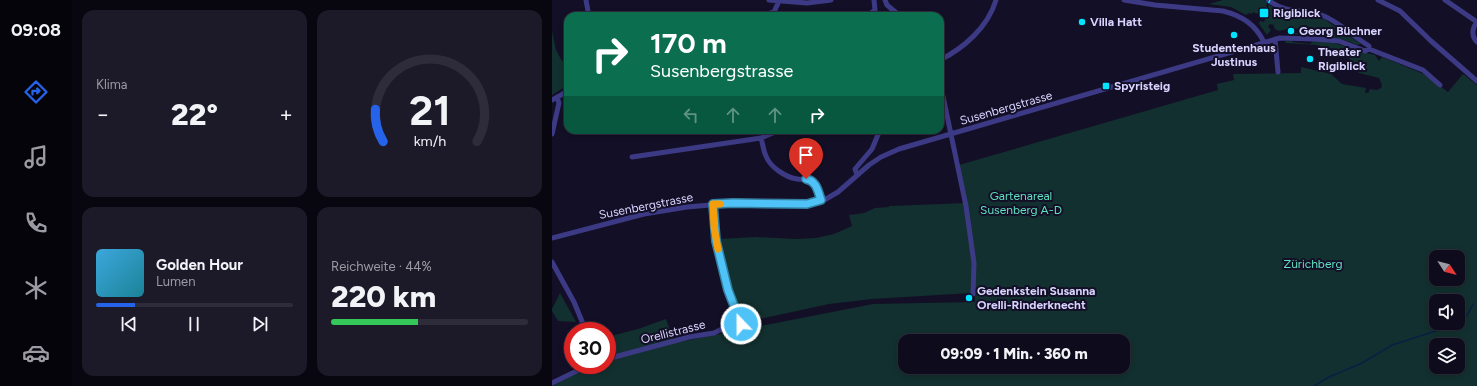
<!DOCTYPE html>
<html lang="de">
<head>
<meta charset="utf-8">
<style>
	body { margin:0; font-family:Figtree,sans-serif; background:#1c1929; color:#f1f3f6; height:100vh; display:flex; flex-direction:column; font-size:15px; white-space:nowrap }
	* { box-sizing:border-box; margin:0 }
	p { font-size:13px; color:#9b9ba3 }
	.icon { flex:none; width:22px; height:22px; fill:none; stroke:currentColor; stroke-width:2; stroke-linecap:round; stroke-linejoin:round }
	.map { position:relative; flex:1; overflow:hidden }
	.details { display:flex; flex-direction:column; gap:10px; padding:10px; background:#08060f; width:480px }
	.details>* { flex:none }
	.guide { position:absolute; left:12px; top:12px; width:380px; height:122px; border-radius:12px; box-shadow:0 2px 6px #0003,0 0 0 1px #2e2b3b; background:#0b6e4f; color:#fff; overflow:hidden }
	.needle { width:26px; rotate:126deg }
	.fabs { position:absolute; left:877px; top:250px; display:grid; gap:8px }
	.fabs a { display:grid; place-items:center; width:36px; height:36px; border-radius:8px; background:#0e0b1c; box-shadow:0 2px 6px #0003,0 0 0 1px #2e2b3b; font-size:20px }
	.speed { position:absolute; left:12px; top:322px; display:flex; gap:8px; font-size:20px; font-weight:700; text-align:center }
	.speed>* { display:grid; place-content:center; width:52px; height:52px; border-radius:50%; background:#0e0b1c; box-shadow:0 2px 6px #0003,0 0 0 1px #2e2b3b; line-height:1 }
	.speed .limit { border:6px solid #d22; background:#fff; color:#111 }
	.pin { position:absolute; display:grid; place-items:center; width:34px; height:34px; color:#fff; margin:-41px -17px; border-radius:50% 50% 50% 0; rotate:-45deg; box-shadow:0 0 4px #0007 }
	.pin .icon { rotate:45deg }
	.me { position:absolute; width:44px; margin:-22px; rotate:338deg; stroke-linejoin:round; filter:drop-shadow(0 0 3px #0008) }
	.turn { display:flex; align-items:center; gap:14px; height:84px; padding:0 20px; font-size:18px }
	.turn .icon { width:52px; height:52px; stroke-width:2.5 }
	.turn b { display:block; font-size:28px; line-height:34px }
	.lanes { display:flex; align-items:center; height:38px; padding:0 20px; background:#0003; justify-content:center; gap:20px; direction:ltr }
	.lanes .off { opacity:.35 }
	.big { font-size:30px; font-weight:800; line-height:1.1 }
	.details .tile { flex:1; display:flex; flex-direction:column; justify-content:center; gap:6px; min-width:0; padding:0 14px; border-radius:12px; background:#1c1929 }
	.details .dial { align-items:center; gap:0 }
	.dial svg { height:104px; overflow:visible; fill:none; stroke:#2e2b3b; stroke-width:7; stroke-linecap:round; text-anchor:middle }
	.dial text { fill:#f1f3f6; stroke:none }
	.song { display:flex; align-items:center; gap:12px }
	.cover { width:48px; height:48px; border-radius:6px; background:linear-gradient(135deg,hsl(200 70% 55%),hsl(190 70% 35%)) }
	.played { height:4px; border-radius:2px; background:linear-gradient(90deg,#2563eb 20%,#2e2b3b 20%) }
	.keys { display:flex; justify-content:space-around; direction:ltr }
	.heat { display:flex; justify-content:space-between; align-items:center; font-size:22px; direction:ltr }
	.charge { height:6px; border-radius:3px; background:linear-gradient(90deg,#34c759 44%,#2e2b3b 0) }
	.details .tiles { flex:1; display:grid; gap:10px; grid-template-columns:repeat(2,1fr) }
	.trip { position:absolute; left:346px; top:334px; width:232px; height:40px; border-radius:12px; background:#0e0b1c; box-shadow:0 2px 6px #0003,0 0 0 1px #2e2b3b; font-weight:800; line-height:40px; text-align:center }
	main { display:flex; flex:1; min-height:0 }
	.tab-bar { display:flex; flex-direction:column; width:72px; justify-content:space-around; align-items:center; background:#06040b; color:#9b9ba3 }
	.tab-bar .icon { width:28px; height:28px }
	.tab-bar .on { color:#2563eb }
	.tab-bar b { font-size:18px; color:#f1f3f6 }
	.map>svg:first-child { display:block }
	.green { fill:#12302f; fill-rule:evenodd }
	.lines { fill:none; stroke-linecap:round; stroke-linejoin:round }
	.stream { stroke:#0a1f44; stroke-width:1.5 }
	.minor { stroke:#3d3a85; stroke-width:5 }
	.rail { stroke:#00e5ff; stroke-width:1.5; stroke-dasharray:6 5; stroke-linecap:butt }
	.route-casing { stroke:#337fa1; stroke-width:10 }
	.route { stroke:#4fc3f7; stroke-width:7 }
	.slow { stroke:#f59e0b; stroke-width:7 }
	.poi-dot { fill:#00e5ff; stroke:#130f26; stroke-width:1.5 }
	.labels { text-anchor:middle; stroke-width:4; stroke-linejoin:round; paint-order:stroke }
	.poi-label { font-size:12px; font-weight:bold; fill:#d9d4ff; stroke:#130f26; text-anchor:start }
	.street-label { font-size:12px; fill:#d9d4ff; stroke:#130f26 }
	.park-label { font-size:12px; fill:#5fe0c0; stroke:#130f26 }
</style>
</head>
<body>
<main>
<nav class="tab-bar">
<b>09:08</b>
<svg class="icon on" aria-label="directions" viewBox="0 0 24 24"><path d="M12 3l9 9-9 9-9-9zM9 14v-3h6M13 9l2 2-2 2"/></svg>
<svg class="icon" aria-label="music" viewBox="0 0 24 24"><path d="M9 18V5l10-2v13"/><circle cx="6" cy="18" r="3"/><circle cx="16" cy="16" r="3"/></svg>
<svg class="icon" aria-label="phone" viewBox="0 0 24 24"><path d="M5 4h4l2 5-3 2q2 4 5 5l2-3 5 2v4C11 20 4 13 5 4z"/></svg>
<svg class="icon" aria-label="climate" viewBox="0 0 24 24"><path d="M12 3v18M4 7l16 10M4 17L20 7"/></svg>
<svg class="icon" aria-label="car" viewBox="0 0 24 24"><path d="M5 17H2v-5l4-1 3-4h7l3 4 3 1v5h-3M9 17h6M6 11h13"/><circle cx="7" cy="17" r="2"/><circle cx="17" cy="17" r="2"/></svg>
</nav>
<section class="details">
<div class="tiles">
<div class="tile"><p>Klima</p>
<div class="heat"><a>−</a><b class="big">22°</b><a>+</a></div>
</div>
<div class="tile dial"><svg viewBox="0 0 100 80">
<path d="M14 69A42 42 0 1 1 86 69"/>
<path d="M14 69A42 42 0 0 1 8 44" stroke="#2563eb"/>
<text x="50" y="56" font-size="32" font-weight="700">21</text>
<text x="50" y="72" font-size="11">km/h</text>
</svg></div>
<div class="tile">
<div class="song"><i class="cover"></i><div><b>Golden Hour</b><p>Lumen</p></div></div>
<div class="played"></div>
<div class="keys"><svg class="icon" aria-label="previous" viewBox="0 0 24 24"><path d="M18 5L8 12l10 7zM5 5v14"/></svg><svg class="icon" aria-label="pause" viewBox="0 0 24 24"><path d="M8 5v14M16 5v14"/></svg><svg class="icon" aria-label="next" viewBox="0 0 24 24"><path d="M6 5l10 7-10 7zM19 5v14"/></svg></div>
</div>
<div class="tile"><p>Reichweite · 44%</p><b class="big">220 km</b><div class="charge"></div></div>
</div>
</section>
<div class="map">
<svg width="925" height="386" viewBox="0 0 925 386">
	<rect width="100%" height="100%" fill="#130f26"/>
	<path class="green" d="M671,0H712L715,3L713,11L710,10L708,15L701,12L700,14L697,13L694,15L679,7L657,4Z
		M717,5L732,12L772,19L809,44L805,45C783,34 758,35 734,34L738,33H752L753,30C748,29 740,28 735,29C729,30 728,33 722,28V25L718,24L716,27L719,30L715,35L707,24L708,21L712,22L716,13L714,12Z
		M0,31L4,50L10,61L16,58V85L0,95Z
		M739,40L741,42L758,44L761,41L781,43L793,46L806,51L823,55L827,61L830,57L872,74L896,92L911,74L925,85V386H0L40,365H55V337L86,329L114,319L122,343L321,304L423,302V264L419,293L320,299L277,304L194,322H191L180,298L166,239L204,237L244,239L264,238L282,234L300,226L297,215L312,213L323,208L337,207V206L415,203L407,165L666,90L665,84L682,80L681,74L749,73V67L779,74L790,84L814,88L813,93H816L818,89L825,90L829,88L830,85L827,78L807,73L792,51L764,45L733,43L734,41ZM884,257H906V279H884ZM884,301H906V323H884ZM353,341H571V367H353ZM884,345H906V367H884Z
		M8,293L24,322L6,321L0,311V309Z"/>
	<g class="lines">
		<path class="stream" d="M906,321C914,319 918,312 921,304
			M762,386L777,377L810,363L840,345L887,330C894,329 900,329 905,323"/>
		<path class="minor" d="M34,0L36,11
			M217,0L255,3L279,0
			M333,0L335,5L348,16
			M572,0L603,5L671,11C690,16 703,24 712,42
			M716,0C736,15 752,8 772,16C786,22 799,34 811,42L817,46V49
			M826,0L848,11L879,41L925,81
			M893,0L925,22
			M209,16L222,12L227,1
			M315,16L323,10L322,0
			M925,22C920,28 919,36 925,42
			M723,39L726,72
			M817,49L871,70L888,85
			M388,60C412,48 436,27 444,0
			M388,82L414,206L422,263L421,294
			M0,100L16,91
			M0,134L7,103L5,97
			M209,138C211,144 211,150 214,156C218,167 233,177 245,179C250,180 256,178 260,181C266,185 267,195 269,201
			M80,157L209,138L228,130
			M305,175L303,169L320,149L328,130
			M0,238L92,214L135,207L181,203H261L274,199L286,192L317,165L329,157L347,149L728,38L763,39L787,41L813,51L817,49
			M0,262L22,302L34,331
			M55,359L137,337L162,333L170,329L189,324L176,290L164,241L161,205
			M48,365V366
			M0,383L37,365"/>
		<path class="rail" d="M712,13L718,0"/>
	</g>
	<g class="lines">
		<defs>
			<path id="route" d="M189,324L176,290L164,241L161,204L181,203L255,204L269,200C266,192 265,181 254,179"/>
		</defs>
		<use href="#route" class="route-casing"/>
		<use href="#route" class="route"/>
		<path class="slow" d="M166,249L162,227L161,204H168"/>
	</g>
	<g class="poi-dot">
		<rect x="707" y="8" width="10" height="10" rx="2"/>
		<circle cx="530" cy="22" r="4"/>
		<circle cx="739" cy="31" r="4"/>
		<circle cx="682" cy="35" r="4"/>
		<circle cx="758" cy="59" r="4"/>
		<rect x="550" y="82" width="8" height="8" rx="2"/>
		<circle cx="417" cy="298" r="4"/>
	</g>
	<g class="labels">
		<g class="poi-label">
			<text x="721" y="17">Rigiblick</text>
			<text x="538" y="26">Villa Hatt</text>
			<text x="747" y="35">Georg Büchner</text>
			<text x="682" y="52" text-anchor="middle">Studentenhaus<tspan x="682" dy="14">Justinus</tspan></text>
			<text x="766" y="56">Theater<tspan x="766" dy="14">Rigiblick</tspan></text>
			<text x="562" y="90">Spyristeig</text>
			<text x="425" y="295">Gedenkstein Susanna<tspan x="425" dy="14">Orelli-Rinderknecht</tspan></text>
		</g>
		<g class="street-label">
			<text transform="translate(454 108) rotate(-16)" y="4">Susenbergstrasse</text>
			<text transform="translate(94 206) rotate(-11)" y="4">Susenbergstrasse</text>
			<text transform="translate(121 332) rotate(-14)" y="4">Orellistrasse</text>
		</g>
		<g class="park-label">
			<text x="469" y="200">Gartenareal<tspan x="469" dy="14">Susenberg A-D</tspan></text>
			<text x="761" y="268">Zürichberg</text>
		</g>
	</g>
</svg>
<div class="fabs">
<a><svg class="needle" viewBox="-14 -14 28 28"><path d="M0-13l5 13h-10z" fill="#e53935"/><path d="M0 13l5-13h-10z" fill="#9b9ba3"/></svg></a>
<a><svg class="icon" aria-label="sound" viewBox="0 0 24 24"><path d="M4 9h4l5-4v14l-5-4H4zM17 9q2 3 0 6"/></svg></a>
<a><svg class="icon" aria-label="layers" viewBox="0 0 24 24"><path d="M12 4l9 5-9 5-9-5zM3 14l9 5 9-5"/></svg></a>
</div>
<div class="speed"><div class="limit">30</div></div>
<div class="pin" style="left:254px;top:179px;background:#d93025"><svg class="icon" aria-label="arrive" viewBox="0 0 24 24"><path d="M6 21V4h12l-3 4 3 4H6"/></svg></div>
<svg class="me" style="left:189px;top:324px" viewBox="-20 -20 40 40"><circle r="17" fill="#4fc3f7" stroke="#fff" stroke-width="3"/><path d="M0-11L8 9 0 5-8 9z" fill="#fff"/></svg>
<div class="trip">09:09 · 1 Min. · 360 m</div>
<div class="guide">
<div class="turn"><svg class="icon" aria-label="right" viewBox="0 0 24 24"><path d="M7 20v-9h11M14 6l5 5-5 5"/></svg><div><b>170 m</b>Susenbergstrasse</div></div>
<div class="lanes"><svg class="icon off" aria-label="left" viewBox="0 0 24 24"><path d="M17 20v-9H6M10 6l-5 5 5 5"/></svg><svg class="icon off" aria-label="ahead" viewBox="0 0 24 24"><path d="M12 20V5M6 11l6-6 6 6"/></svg><svg class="icon off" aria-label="ahead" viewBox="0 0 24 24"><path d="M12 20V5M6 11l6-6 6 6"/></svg><svg class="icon" aria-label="right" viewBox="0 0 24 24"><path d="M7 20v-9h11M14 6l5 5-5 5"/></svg></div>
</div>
</div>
</main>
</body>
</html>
